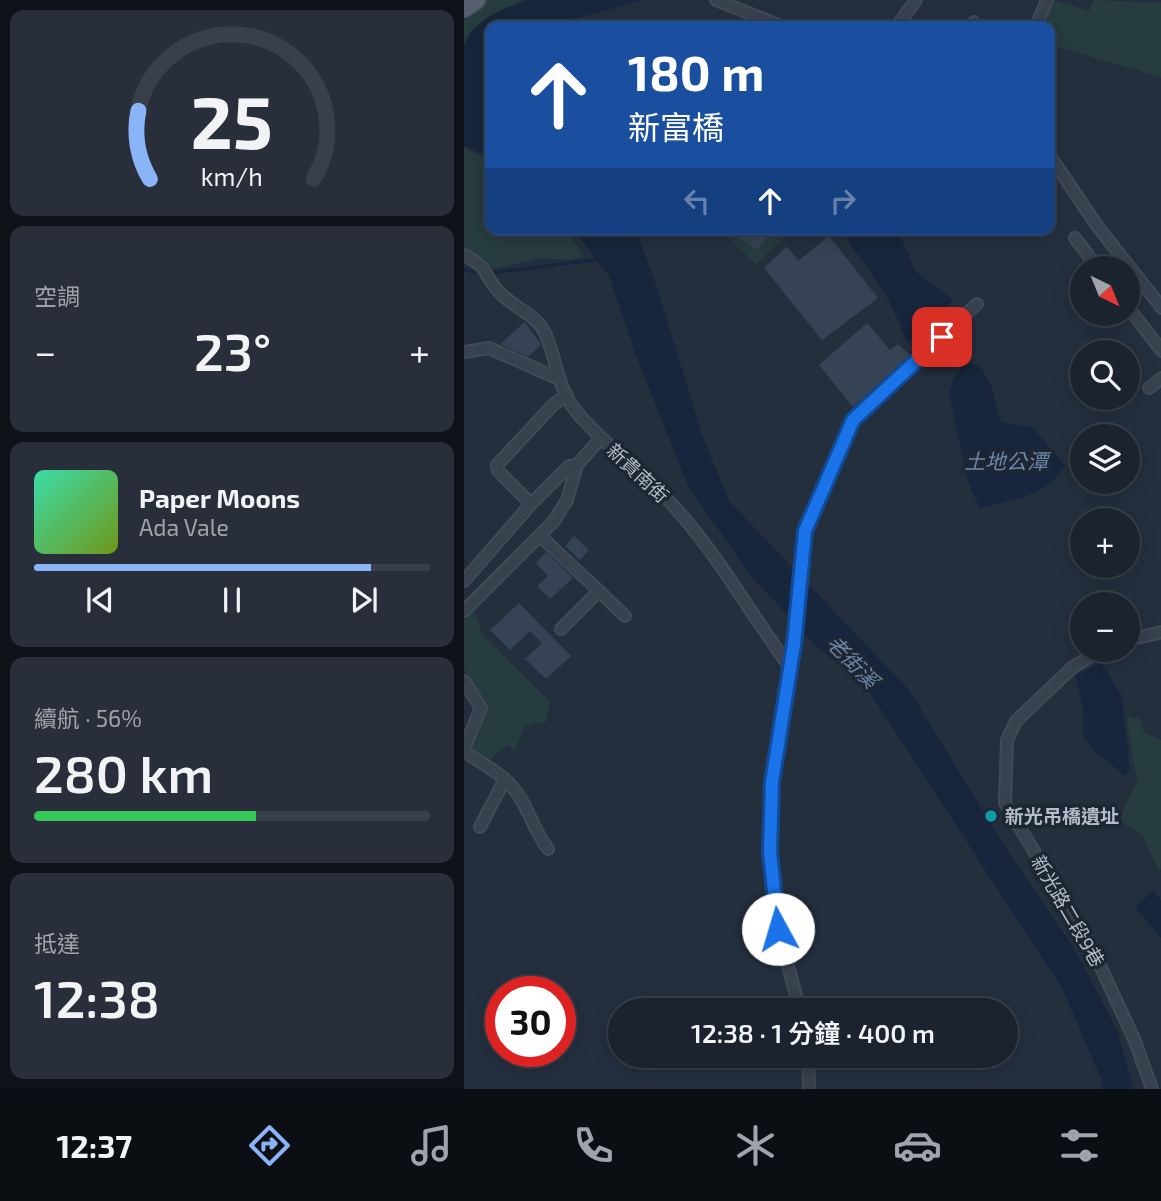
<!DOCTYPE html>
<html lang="zh-TW">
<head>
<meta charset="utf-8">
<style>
	body { margin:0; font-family:"Exo 2","Noto Sans TC",sans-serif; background:#282f3a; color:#f1f3f6; height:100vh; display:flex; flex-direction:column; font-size:26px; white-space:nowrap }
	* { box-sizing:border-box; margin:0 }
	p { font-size:23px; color:#a0a4aa }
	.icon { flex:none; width:38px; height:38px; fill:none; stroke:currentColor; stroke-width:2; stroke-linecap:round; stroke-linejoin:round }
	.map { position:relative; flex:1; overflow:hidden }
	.sheet { display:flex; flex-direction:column; gap:10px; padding:10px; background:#0f1319; width:464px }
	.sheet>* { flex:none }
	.banner { position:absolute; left:21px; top:21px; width:570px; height:214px; border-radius:14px; box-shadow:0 4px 18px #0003,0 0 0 2px #39404a; background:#1a4fa0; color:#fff; overflow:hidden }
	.needle { width:46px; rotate:137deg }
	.buttons { position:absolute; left:606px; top:256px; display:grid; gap:14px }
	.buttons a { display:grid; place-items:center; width:70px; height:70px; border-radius:50%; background:#1b232e; box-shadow:0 4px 18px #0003,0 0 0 2px #39404a; font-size:35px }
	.speed { position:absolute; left:21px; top:976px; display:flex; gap:14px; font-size:35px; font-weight:700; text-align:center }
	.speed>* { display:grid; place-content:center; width:91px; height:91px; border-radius:50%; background:#1b232e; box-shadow:0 4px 18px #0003,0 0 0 2px #39404a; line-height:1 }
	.speed .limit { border:10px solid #d22; background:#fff; color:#111 }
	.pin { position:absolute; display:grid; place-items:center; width:60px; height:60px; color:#fff; margin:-30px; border-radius:14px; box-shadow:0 4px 10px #0006 }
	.me { position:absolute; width:77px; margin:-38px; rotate:354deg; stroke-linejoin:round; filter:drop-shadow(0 0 5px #0008) }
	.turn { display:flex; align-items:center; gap:24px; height:147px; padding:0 28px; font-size:32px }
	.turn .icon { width:91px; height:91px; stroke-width:2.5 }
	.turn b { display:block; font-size:49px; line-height:60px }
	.lanes { display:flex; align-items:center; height:66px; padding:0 28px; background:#0003; justify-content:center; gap:35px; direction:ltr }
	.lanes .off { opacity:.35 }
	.big { font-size:52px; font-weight:600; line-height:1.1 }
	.sheet .card { flex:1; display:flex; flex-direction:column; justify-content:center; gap:10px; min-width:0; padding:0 24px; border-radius:14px; background:#282f3a }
	.sheet .dial { align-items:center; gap:0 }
	.dial svg { height:182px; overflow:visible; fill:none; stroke:#39404a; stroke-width:7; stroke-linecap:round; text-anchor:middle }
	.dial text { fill:#f1f3f6; stroke:none }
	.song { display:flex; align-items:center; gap:21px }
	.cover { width:84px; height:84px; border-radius:10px; background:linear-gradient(135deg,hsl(160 70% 55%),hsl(80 70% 35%)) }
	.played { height:7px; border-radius:4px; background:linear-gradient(90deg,#8ab4f8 85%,#39404a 85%) }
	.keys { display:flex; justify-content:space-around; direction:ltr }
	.heat { display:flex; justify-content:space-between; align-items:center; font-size:38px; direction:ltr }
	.charge { height:10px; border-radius:5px; background:linear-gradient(90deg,#34c759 56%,#39404a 0) }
	.trip { position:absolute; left:144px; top:998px; width:410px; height:70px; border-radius:35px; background:#1b232e; box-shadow:0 4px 18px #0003,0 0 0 2px #39404a; font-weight:600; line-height:70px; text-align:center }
	.tabs { display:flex; height:112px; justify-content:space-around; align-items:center; background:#0b0e12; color:#a0a4aa }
	.tabs .icon { width:49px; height:49px }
	.tabs .selected { color:#8ab4f8 }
	.tabs b { font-size:32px; color:#f1f3f6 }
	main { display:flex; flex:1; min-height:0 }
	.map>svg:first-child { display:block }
	.green { fill:#263c3f }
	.water { fill:#17263c }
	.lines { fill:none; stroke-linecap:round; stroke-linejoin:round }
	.stream { stroke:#17263c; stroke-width:3.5 }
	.building { fill:#364354 }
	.street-casing { stroke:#414a57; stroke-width:14 }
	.primary-casing { stroke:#414a57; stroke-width:21 }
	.street { stroke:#38414e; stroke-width:10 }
	.primary { stroke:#56606e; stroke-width:18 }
	.route-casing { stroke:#114b97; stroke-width:18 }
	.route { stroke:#1a73e8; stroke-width:12 }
	.culture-dot { fill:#0f9aa8; stroke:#1d2633; stroke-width:2.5 }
	.labels { text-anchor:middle; stroke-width:7; stroke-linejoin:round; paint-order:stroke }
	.street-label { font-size:19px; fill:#b4bcc9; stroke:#1d2633 }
	.poi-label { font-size:19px; font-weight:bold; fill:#b4bcc9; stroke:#1d2633; text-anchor:start }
	.water-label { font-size:21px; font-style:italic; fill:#6d86a8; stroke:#1d2633 }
</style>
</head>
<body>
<main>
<section class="sheet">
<div class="card dial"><svg viewBox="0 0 100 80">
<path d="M14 69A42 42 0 1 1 86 69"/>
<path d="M14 69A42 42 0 0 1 9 39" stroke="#8ab4f8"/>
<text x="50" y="56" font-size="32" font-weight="700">25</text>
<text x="50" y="72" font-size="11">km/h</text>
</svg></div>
<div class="card"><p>空調</p>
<div class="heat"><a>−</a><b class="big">23°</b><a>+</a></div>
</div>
<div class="card">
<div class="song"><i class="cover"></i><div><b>Paper Moons</b><p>Ada Vale</p></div></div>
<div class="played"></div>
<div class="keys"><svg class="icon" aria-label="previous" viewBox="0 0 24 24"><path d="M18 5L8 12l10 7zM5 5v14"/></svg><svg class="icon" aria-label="pause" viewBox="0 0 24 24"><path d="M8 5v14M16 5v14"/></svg><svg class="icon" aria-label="next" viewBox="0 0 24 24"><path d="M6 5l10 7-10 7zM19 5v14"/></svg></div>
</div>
<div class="card"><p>續航 · 56%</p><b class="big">280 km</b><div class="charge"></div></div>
<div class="card"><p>抵達</p><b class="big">12:38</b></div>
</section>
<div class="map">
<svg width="698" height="1089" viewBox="0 0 698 1089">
	<rect width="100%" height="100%" fill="#242f3e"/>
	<path class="green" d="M23,0H59L21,18L0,44V16Z
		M589,0L625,11L630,0L697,3V77L586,45V26H579Z
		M0,148L26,160V229H102L120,256L107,260L76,258L34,268L0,263Z
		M255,229H315L320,238L292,264Z
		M8,611L17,627L15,630L86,702L82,722L61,726L51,751L43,745L26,760L7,751L24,710L0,669V620Z
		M663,716L676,719L680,732L697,740L698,868L695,870L678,835L655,819L674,779L669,763Z"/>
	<path class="water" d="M64,0H179L84,26H26V157L0,146C0,118 0,73 0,47C5,22 42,7 64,0Z
		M109,229H171L192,284L238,435L265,501L445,690L543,850L610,948L654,1032L669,1089H639L638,1081L599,990L401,685L353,647L287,576L224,486L172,355L145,276Z
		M376,229H434L451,271L489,300L464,335L443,342L424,298Z
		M510,364L516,365L527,385L537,422L568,427L601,465C585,495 545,502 515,508L503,478L485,393L491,376L499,365Z
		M637,663L658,697L666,771L661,776L631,751L619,736V708L611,676Z
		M690,890L697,901V938L671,907Z"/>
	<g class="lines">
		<path class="stream" d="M0,270L19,273
			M26,273L136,259"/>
	</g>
	<path class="building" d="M263,229H295L304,237L293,250Z
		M365,236L414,298L358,340L300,268L323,246L334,261Z
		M61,322L77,345L64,357L36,344Z
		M403,323L426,350L434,344L446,355L389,407L355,365Z
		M110,536L125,550L116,560L101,546Z
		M82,552L109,578L86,599L73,586L84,576L72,563Z
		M55,603L107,656L82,679L61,659L78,643L66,631L46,650L26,630Z"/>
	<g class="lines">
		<defs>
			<path id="street" d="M252,0L317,26
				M433,26L452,0
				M508,26L510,22
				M572,26L583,0
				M586,156L634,227L698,308
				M611,238L634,268
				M0,255C28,270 18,274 35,292C49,308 73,314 82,335C92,359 94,388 111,410C137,442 171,466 199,495C249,545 284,611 326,667
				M663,306L698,351
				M0,352L25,348L95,379
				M685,388L698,378
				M67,504L34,471L33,465L90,404L103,395
				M76,536L135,591L97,629
				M0,581L67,504L105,466L113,465
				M135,591L161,616
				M0,611L90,521L103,500L113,465L137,438
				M663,640L698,632
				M639,649L609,667L552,721L543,740L541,803L626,944L671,1041L688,1089
				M0,681L17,708L0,749
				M0,751C19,765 42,775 55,796C66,813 71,832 84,849
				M16,827L41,779
				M336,1010L314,929L306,852L308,782L329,644L341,531L389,420L513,304
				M344,1055L345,1089"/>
			<path id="primary" d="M0,8L12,0"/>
		</defs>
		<use href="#street" class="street-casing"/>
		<use href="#primary" class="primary-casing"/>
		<use href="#street" class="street"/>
		<use href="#primary" class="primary"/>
	</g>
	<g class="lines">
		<defs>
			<path id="route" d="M314,929L306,852L308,782L330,644L341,531L389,420L478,337"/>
		</defs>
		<use href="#route" class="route-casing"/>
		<use href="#route" class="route"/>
	</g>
	<circle class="culture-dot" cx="527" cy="816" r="7"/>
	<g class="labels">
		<g class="street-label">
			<text transform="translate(174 473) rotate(43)" y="7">新貴南街</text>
			<text transform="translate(604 911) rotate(60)" y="7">新光路二段9巷</text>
		</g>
		<g class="poi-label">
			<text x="541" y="823">新光吊橋遺址</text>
		</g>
		<g class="water-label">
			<text x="542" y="469">土地公潭</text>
			<text transform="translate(388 662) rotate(46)" y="7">老街溪</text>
		</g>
	</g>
</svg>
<div class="buttons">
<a><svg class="needle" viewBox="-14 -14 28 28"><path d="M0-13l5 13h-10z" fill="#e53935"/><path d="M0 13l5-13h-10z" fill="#a0a4aa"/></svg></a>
<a><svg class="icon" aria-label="search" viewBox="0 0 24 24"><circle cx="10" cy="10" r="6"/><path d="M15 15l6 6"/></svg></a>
<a><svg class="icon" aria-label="layers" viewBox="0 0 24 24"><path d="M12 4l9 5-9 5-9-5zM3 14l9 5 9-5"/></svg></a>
<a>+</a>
<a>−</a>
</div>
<div class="speed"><div class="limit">30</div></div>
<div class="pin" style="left:478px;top:337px;background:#d93025"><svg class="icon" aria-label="arrive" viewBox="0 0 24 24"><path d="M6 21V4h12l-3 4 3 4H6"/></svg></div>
<svg class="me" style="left:314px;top:929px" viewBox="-20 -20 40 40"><circle r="19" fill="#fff"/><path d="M0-13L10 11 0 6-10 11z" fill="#1a73e8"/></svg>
<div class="trip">12:38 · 1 分鐘 · 400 m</div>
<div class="banner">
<div class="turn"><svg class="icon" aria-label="ahead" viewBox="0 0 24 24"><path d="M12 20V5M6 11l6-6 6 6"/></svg><div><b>180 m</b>新富橋</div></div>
<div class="lanes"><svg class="icon off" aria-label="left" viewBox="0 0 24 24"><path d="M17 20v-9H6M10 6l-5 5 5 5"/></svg><svg class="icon" aria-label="ahead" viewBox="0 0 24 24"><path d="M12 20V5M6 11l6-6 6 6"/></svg><svg class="icon off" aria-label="right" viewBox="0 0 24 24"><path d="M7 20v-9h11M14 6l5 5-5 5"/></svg></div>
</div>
</div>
</main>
<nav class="tabs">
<b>12:37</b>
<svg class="icon selected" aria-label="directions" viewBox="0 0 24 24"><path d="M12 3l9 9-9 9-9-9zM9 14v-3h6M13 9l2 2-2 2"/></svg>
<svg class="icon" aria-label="music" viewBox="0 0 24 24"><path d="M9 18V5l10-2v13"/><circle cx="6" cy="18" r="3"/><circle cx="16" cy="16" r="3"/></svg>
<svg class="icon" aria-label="phone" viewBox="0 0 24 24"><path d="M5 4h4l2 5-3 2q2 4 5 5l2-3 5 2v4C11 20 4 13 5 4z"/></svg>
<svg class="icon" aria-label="climate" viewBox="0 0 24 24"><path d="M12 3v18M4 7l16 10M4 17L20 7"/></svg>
<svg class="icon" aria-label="car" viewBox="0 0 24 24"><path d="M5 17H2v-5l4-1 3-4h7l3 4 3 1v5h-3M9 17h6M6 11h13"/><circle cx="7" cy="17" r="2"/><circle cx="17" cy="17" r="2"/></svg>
<svg class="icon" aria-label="filters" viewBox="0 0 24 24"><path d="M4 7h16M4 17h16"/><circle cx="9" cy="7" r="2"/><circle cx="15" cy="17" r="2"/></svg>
</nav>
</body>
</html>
